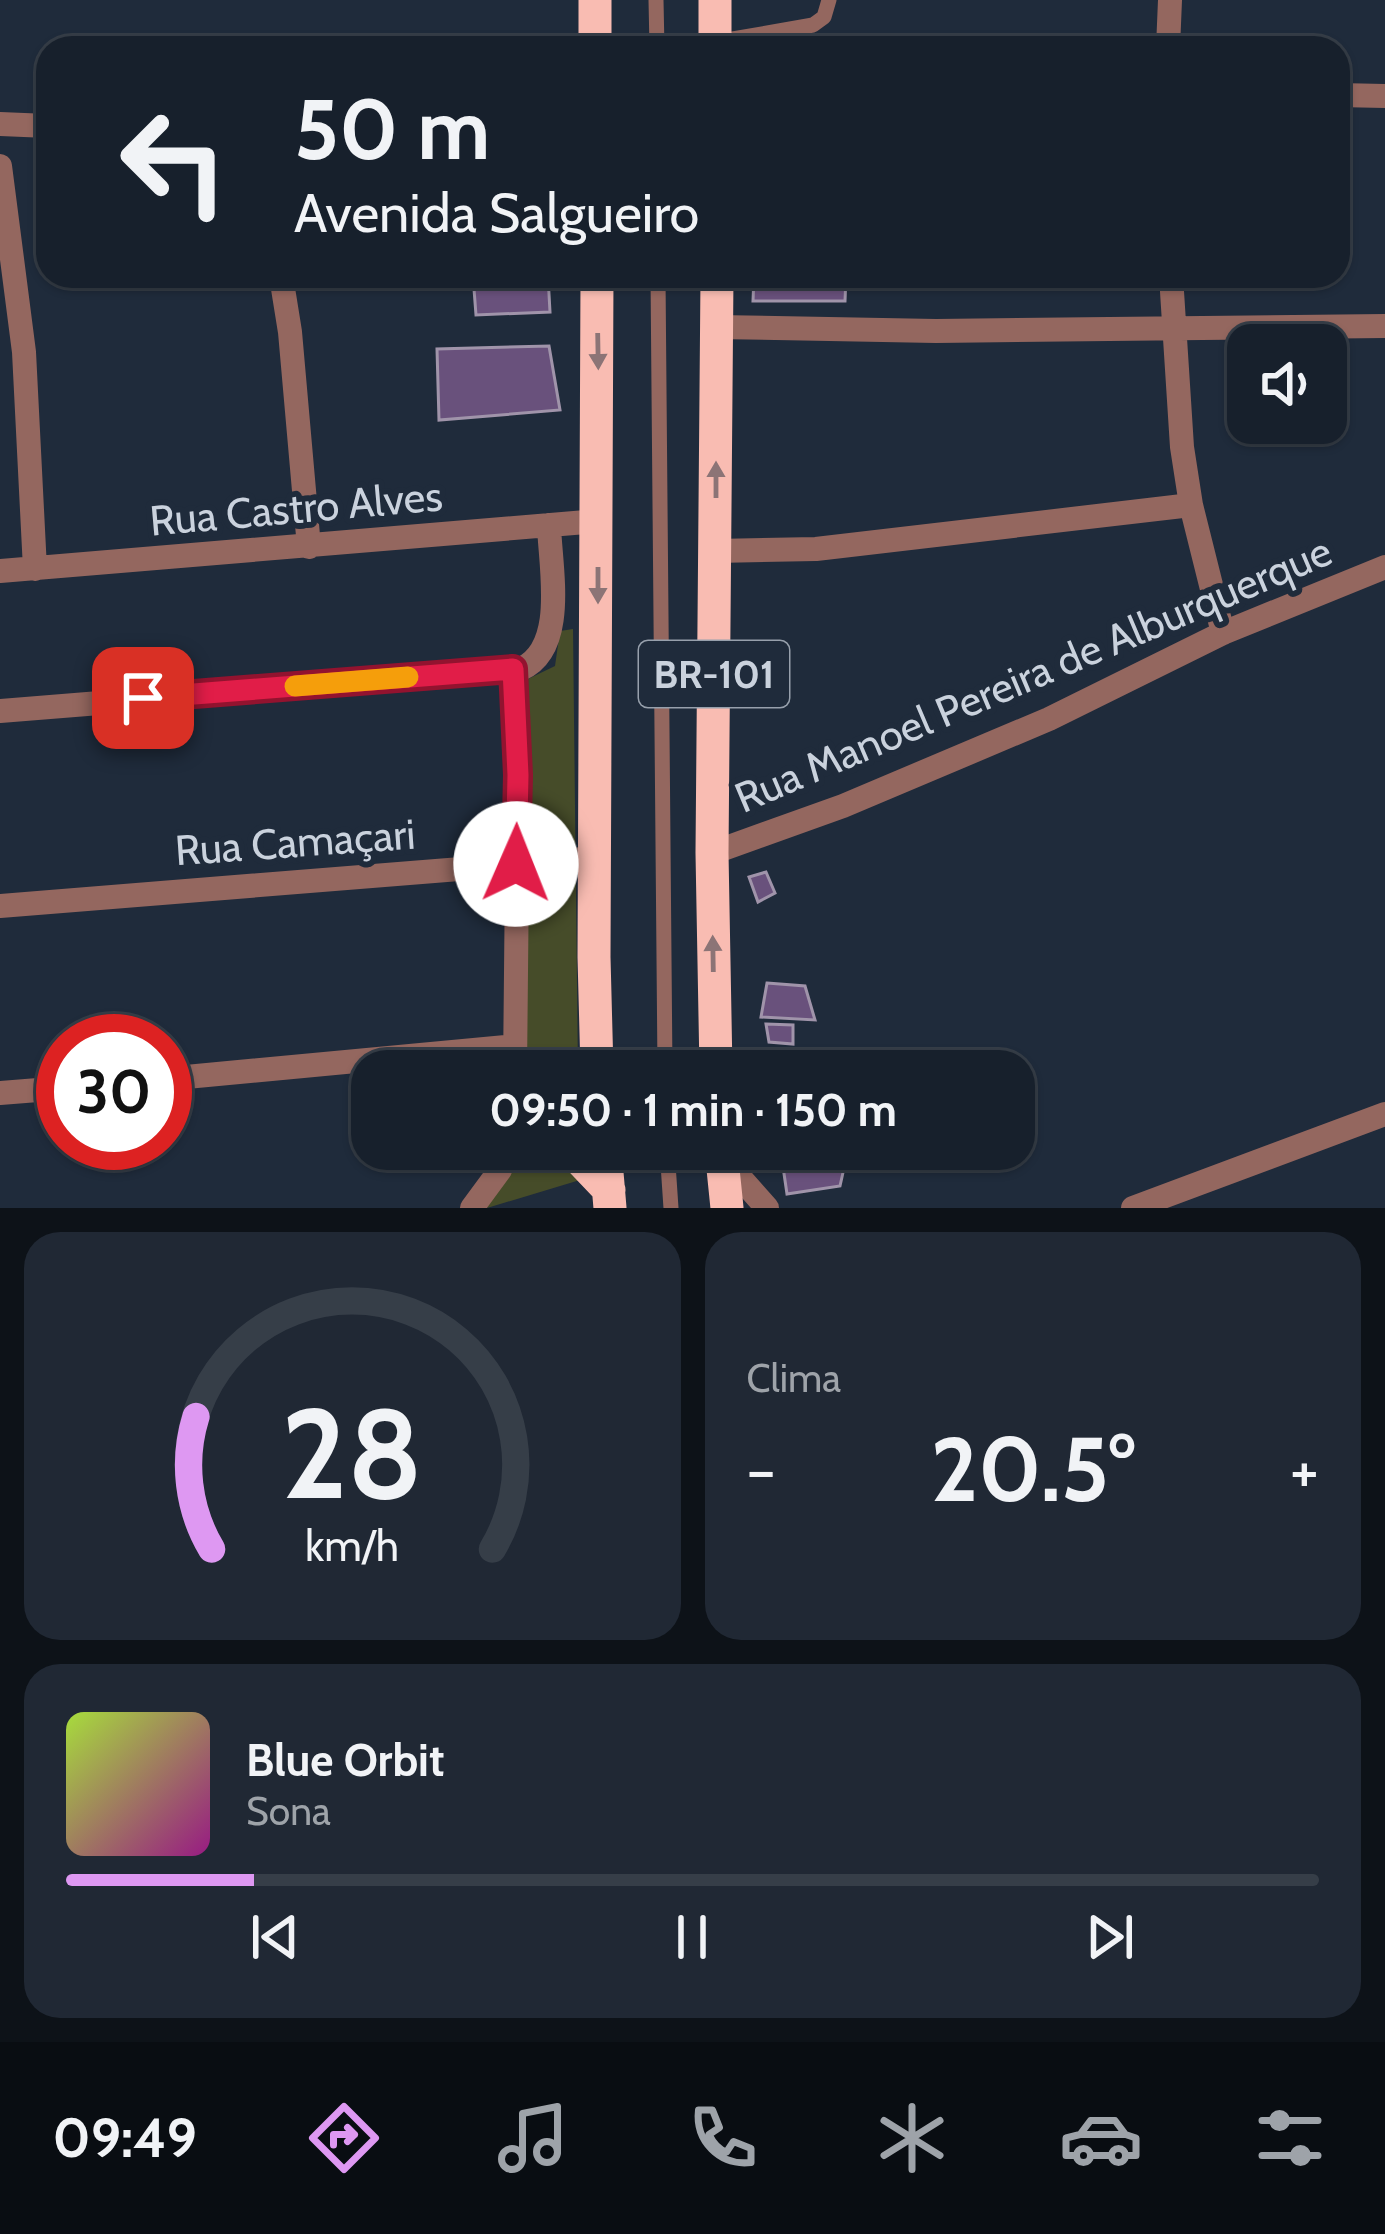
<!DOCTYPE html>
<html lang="pt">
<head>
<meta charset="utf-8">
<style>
	body { margin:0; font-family:Cabin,sans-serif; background:#202834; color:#f1f3f6; height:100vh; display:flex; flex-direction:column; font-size:45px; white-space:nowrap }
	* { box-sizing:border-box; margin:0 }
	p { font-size:39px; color:#9ea3a9 }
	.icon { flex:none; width:66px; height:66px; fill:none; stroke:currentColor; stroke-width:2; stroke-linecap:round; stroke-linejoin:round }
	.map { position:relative; height:1208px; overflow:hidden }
	.drawer { display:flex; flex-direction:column; gap:24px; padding:24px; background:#0d1218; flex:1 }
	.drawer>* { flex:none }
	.guide { position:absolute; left:36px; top:36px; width:1314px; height:252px; border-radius:36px; box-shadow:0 3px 9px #0004,0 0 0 3px #363e48; background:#17202c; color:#f1f3f6; overflow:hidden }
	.controls { position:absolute; left:1227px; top:324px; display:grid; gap:24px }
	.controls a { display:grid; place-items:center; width:120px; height:120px; border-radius:24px; background:#17202c; box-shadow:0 3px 9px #0004,0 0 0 3px #363e48; font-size:60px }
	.speed { position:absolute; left:36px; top:1014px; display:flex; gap:24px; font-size:60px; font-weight:700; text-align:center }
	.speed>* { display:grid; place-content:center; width:156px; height:156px; border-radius:50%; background:#17202c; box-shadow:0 3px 9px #0004,0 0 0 3px #363e48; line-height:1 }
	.speed .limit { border:18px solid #d22; background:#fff; color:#111 }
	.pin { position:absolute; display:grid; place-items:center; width:102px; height:102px; color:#fff; margin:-51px; border-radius:24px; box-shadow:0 6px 18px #0006 }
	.me { position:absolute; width:132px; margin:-66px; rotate:1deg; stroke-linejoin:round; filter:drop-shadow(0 0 9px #0008) }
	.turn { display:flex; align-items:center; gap:42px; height:252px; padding:0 60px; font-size:54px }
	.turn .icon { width:156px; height:156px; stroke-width:2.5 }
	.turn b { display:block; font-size:84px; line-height:102px }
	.big { font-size:90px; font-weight:700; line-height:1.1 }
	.drawer .widget { flex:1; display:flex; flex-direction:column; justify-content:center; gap:18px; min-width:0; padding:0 42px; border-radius:36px; background:#202834 }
	.drawer .dial { align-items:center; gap:0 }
	.dial svg { height:312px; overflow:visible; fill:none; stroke:#363e48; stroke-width:7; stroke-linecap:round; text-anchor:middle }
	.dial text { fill:#f1f3f6; stroke:none }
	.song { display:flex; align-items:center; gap:36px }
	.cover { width:144px; height:144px; border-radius:18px; background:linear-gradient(135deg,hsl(80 70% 55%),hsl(310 70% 35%)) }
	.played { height:12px; border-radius:6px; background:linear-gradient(90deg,#de98f2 15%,#363e48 15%) }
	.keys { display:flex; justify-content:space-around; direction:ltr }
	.heat { display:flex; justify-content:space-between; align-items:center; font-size:66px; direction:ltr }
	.drawer .tiles { flex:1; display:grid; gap:24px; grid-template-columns:1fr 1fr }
	.widget:last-child { grid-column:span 2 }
	.trip { position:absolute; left:351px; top:1050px; width:684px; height:120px; border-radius:36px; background:#17202c; box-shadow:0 3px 9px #0004,0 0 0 3px #363e48; font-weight:700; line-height:120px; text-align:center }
	.tabs { display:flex; height:192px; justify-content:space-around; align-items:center; background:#090d12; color:#9ea3a9 }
	.tabs .icon { width:84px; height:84px }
	.tabs .active { color:#de98f2 }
	.tabs b { font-size:54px; color:#f1f3f6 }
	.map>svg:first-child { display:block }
	.green { fill:#464c29 }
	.building { fill:#69517c; stroke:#a094aa; stroke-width:3 }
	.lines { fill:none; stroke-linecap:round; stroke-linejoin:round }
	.service { stroke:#94675f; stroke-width:15 }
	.minor { stroke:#94675f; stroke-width:24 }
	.trunk { stroke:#f9bcb2; stroke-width:33 }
	.oneway { fill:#8c7476 }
	.route-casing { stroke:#92132f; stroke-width:30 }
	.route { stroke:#e11d48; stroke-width:21 }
	.slow { stroke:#f59e0b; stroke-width:21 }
	.labels { text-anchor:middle; stroke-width:12; stroke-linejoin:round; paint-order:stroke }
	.shield { fill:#1f2b3b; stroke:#97a0ac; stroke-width:3 }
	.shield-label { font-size:39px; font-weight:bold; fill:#cad2dd }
	.street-label { font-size:42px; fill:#cad2dd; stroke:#1f2b3b }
</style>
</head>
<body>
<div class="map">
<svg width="1385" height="1208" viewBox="0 0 1385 1208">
	<rect width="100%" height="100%" fill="#1f2b3b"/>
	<path class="green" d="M573,629L578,1071H521L530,868L528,679L555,666L560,631Z
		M515,1149H580V1180L487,1208Z"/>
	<path class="building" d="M473,276H548L550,312L476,315Z
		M754,276H846L845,301H753Z
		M549,346L560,410L439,420L437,349Z
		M766,872L775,893L758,902L749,877Z
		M767,983L805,986L815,1020L761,1017Z
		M766,1024L793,1025V1044L769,1042Z
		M765,1050L811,1056L813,1071H764Z
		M843,1052V1071H813L811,1056Z
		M807,1149H841L844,1168L840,1186L787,1194L781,1153Z"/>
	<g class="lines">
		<path class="service" d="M656,0L657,48
			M715,42L813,25L824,17L829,0
			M788,48L789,29
			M658,276L665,1071
			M667,1149L671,1208"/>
		<path class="minor" d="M1168,48L1170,0
			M1338,95L1385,96
			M0,124L48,126
			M0,166L24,352L35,569
			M281,276L290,332L309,547
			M1171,276L1182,447L1191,505L1223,633
			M716,327L936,331L1385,326
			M715,551L816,549L1191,505
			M0,571L598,521
			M513,669L518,775L515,1071
			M0,711L521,669C568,648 550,566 549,525
			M712,853L843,806L1049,719L1223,633L1385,567
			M0,906L596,858
			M165,1079L515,1046
			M0,1093L63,1088
			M721,1156L767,1208
			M472,1208L500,1170L507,1149
			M1133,1208L1385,1114"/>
		<path class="trunk" d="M595,0V48
			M715,0V48
			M597,276L594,957L597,1071
			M716,1071L712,853L717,276
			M570,1149L609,1190
			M605,1149L610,1208
			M721,1149L727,1208"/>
	</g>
	<defs><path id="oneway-solid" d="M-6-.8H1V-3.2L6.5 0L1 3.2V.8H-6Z" transform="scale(3)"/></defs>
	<g class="oneway">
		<use href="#oneway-solid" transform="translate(598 351) rotate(89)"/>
		<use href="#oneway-solid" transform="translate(716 480) rotate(-90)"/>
		<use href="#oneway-solid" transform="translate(598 585) rotate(90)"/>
		<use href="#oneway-solid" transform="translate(713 954) rotate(-91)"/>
	</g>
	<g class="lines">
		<defs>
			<path id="route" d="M143,698L513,669L518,775L516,864"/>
		</defs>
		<use href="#route" class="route-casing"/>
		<use href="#route" class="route"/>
		<path class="slow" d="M295,686L408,677"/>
	</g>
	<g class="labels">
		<rect class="shield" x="639" y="641" width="150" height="66" rx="9"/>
		<g class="shield-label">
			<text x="714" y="688">BR-101</text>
		</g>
		<g class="street-label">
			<text transform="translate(296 508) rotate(-5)" y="15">Rua Castro Alves</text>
			<text transform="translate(1033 674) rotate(-23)" y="15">Rua Manoel Pereira de Alburquerque</text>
			<text transform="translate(295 842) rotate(-4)" y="15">Rua Camaçari</text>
		</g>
	</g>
</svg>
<div class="controls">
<a><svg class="icon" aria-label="sound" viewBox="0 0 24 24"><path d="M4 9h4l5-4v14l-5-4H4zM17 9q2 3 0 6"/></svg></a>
</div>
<div class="speed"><div class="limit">30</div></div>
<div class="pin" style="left:143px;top:698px;background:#d93025"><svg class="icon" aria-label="arrive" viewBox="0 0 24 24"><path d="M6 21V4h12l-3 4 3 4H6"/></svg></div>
<svg class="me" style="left:516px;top:864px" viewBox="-20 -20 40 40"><circle r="19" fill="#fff"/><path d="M0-13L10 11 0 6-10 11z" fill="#e11d48"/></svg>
<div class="trip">09:50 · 1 min · 150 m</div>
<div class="guide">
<div class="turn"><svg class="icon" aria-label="left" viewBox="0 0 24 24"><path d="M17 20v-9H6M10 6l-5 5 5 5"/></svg><div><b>50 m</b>Avenida Salgueiro</div></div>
</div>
</div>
<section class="drawer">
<div class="tiles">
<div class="widget dial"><svg viewBox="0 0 100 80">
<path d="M14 69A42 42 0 1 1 86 69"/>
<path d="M14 69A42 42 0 0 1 10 35" stroke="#de98f2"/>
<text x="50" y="56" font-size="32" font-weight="700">28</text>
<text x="50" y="72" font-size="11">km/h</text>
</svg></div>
<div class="widget"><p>Clima</p>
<div class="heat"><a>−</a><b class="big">20.5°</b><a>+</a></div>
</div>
<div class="widget">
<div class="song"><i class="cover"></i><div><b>Blue Orbit</b><p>Sona</p></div></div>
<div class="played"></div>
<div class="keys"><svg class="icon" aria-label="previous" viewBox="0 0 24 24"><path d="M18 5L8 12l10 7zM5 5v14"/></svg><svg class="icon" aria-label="pause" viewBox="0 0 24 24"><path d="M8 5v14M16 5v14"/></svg><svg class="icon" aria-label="next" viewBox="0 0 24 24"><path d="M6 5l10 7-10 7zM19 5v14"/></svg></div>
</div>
</div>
</section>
<nav class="tabs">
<b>09:49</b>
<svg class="icon active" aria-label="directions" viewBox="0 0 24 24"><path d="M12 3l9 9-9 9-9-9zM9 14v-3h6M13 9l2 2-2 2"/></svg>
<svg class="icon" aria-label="music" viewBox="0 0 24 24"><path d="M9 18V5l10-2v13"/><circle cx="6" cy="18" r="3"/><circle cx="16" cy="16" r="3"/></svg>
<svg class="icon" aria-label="phone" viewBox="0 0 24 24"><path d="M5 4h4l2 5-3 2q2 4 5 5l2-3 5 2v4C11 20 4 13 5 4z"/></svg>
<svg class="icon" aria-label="climate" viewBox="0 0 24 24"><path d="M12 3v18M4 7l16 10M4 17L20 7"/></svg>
<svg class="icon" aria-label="car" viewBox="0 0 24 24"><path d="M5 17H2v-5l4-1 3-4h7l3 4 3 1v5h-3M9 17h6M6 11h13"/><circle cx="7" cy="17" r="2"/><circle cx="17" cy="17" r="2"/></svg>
<svg class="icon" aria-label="filters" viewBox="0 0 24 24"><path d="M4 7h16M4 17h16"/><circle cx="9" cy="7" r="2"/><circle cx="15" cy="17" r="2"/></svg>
</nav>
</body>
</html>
